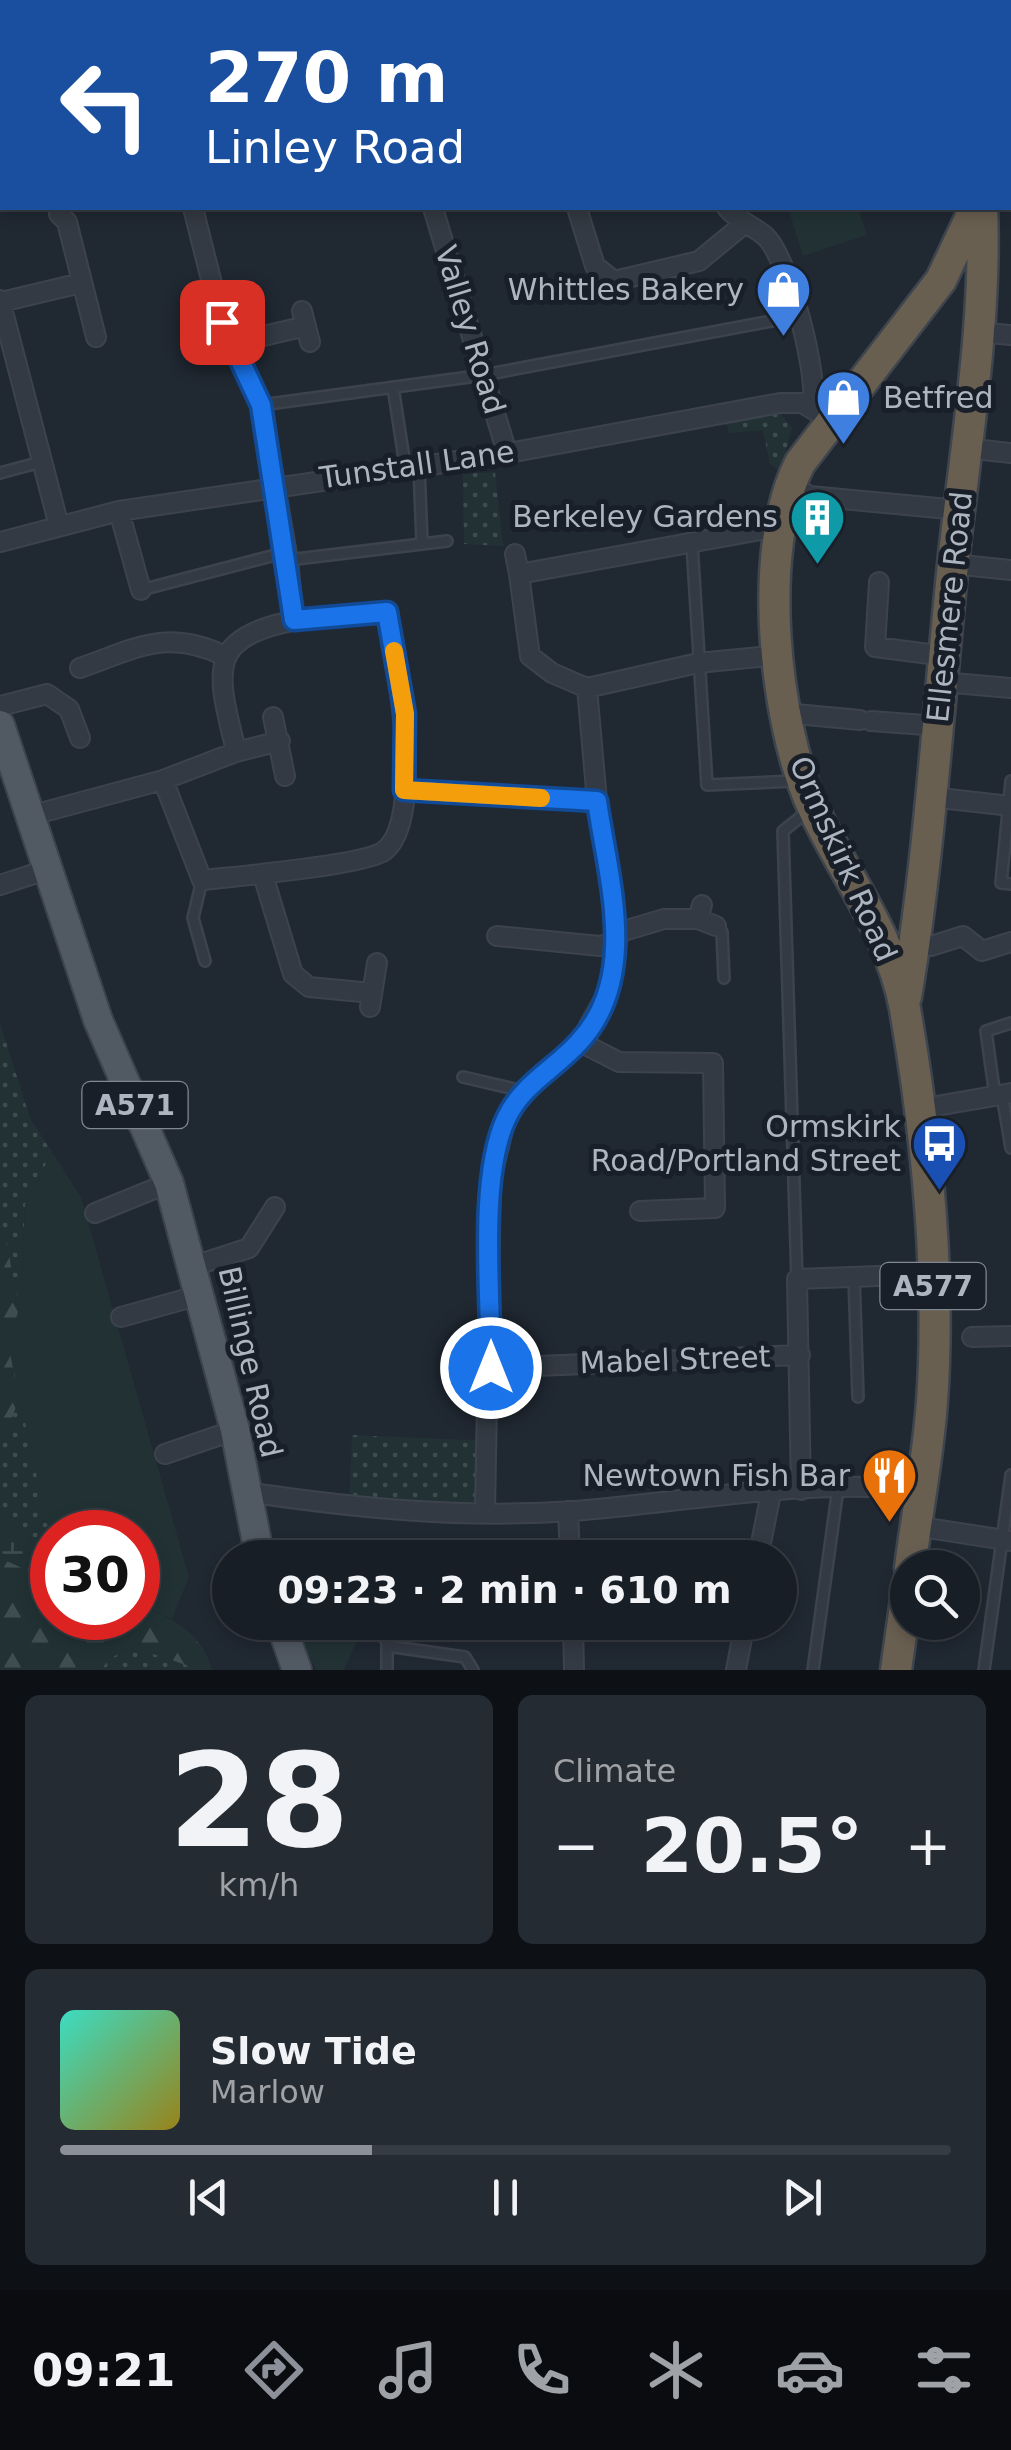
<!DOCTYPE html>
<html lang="en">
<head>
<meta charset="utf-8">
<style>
	body { margin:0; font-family:"DejaVu Sans",sans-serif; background:#252b32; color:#f1f3f6; height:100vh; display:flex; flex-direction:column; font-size:38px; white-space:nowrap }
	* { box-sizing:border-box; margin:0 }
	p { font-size:32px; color:#9fa2a7 }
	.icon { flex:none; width:55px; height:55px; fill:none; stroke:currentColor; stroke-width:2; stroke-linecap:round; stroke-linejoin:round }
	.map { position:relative; height:1670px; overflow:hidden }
	.sheet { display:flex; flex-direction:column; gap:25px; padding:25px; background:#0d1015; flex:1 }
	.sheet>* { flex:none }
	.guide { position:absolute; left:0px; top:0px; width:1012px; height:210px; box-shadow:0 5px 15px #0003,0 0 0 2px #363c43; background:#1a4fa0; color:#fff; overflow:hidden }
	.buttons { position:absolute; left:890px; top:1550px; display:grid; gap:20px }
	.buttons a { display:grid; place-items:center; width:90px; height:90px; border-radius:50%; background:#181e26; box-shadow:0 5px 15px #0003,0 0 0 2px #363c43; font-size:50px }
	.speed { position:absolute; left:30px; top:1510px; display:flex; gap:20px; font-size:50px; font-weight:700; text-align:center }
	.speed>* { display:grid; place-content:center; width:130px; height:130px; border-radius:50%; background:#181e26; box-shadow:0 5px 15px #0003,0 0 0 2px #363c43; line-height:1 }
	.speed .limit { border:15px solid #d22; background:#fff; color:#111 }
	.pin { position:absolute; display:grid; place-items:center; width:85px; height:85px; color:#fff; margin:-42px; border-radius:20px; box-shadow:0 5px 15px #0006 }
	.me { position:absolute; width:110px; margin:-55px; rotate:0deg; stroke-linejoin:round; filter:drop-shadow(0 0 8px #0008) }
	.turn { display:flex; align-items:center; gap:35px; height:210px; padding:0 40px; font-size:45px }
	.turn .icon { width:130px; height:130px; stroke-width:2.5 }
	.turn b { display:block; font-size:70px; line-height:85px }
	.big { font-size:75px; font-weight:800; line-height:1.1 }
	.sheet .tile { flex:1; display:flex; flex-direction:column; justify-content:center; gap:15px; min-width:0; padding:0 35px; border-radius:15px; background:#252b32 }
	.sheet .dial { align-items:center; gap:0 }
	.dial b { font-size:130px; line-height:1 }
	.song { display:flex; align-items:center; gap:30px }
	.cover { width:120px; height:120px; border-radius:15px; background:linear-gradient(135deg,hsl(170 70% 55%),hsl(50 70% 35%)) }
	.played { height:10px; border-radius:5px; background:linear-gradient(90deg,#8c9099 35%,#363c43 35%) }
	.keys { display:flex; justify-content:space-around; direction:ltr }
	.heat { display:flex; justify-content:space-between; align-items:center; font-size:55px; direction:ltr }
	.sheet .tiles { flex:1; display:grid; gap:25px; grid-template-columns:1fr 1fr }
	.tile:last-child { grid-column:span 2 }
	.trip { position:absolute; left:212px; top:1540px; width:585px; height:100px; border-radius:50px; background:#181e26; box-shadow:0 5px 15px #0003,0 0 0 2px #363c43; font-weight:800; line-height:100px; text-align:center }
	.tabs { display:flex; height:160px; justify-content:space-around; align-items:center; background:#0a0c0f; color:#9fa2a7 }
	.tabs .icon { width:70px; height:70px }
	.tabs .selected { color:#8c9099 }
	.tabs b { font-size:45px; color:#f1f3f6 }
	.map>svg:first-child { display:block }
	.grass { fill:url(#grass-dots) }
	.forest { fill:url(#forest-firs) }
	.wetland { fill:url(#wetland-marsh) }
	.garden { fill:#223234 }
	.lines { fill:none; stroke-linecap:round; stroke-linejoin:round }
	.lane-casing { stroke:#3d434d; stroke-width:14 }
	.street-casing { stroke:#3d434d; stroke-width:22 }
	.primary-casing { stroke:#3d434d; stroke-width:32 }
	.highway-casing { stroke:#3e454e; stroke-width:35 }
	.lane { stroke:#333a43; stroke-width:9 }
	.street { stroke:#333a43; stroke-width:18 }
	.primary { stroke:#515963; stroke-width:28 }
	.highway { stroke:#695f51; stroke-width:30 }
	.route-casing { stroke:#114b97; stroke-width:25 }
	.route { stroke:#1a73e8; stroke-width:18 }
	.slow { stroke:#f59e0b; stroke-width:18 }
	.labels { text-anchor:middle; stroke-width:10; stroke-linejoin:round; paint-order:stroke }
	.shield { fill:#191f28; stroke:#818892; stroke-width:2.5 }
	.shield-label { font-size:28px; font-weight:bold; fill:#adb5c0 }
	.poi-label { font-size:30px; fill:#adb5c0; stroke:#191f28; text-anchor:end }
	.street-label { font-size:30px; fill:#adb5c0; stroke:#191f28 }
</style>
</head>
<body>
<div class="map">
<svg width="1011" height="1670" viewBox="0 0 1011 1670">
	<defs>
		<pattern id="grass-dots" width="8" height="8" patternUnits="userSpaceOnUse" patternTransform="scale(2.5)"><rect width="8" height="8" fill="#223234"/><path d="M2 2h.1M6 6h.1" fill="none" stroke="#3f4d50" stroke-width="1.8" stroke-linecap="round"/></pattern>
		<pattern id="forest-firs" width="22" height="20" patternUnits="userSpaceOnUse" patternTransform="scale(2.5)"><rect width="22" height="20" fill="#223234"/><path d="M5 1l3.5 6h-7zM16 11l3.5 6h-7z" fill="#3f4d50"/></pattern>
		<pattern id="wetland-marsh" width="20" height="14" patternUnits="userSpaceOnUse" patternTransform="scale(2.5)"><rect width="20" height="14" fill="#223234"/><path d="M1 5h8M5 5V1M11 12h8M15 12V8" fill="none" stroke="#3f4d50"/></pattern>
	</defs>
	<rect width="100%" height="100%" fill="#202832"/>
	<path class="grass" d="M780,413L792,428L780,472L770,464L763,430L729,433L727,423Z
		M495,472L503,546L464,544L463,474Z
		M0,1023L30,1118L52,1152L25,1205L21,1303L47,1524L64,1532H52V1618H138V1604C173,1620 201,1631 212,1670H0Z
		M352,1435L489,1441L485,1513L349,1507Z"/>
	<path class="forest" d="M0,1229C15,1254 7,1279 21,1303L8,1343L19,1398L6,1435L0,1434Z
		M0,1558L52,1581V1618H138V1604C173,1620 201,1631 212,1670C175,1670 128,1627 101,1670H0Z"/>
	<path class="wetland" d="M0,1518L52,1556V1581L0,1558Z"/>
	<path class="garden" d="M788,208H858L867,235L803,256Z
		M52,1152L81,1197L189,1577L172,1619L138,1604V1532H64L47,1524L8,1343L21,1303L25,1205Z
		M345,1628L359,1637L344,1670H316L303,1643Z"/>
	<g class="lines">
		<defs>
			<path id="lane" d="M942,2L943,0
				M393,387L405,465
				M261,405L484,375L798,316
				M419,467L422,542
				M0,473L41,462
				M692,544L707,785L795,781
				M288,560L447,541
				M141,590L287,552
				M1011,781L1001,883L1011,884
				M202,880L193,918L205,961
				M716,926L722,932L724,978
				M463,1077L523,1091
				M1002,1095L1011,1148
				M995,1096L986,1031L1011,1023
				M854,1277L858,1397
				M797,1279L783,831L807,812
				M367,1622L387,1641V1670
				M286,1634L331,1622
				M387,1646L465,1657L473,1670
				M813,1670L838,1488
				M984,1670L1011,1475"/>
			<path id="street" d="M370,0L371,2
				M516,0V2
				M267,2L276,0
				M664,2L673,0
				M869,2L870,0
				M0,72H2
				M1010,98H1011
				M193,208L222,323L261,405L288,560L294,620
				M433,208L507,453
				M577,208L595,266L614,281L699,261L744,224
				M727,208C738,221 752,225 765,236C788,256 820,378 812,408
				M59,214L67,222L96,337
				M0,300L59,526
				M1,302L81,283
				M302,311L310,342
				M976,332L1011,335
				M234,343L306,326
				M965,448L1011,453
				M789,484L810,496L959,510
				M119,511L141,590
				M777,527L519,574L530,656L552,673L587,688L698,663L780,655
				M0,542L119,511L498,455L780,403H802L831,420
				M515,554L519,574
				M953,564L1011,570
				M879,582L875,647L945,656
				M80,668C137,648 167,628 225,656
				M942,682L1011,688
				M0,706L47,694L69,709L80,738
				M785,713L860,720
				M273,717L285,776
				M871,721L938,726
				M236,752L280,741
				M404,790L597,801
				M931,797L1011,806
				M29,816L163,780L236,752C231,725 217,687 225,661C238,615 347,615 387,612C395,659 427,818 384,851C365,865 232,877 202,880L163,780
				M263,875L293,974L309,987L372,993
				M0,885L46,870
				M702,905L698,919L716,926
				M617,933L664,919H698
				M497,936L600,946L617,942
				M905,942L931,946L963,936L982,951L1011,942
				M370,1007L377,963
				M580,1042L619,1062L713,1063L715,1208L640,1211
				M919,1109L1011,1093
				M95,1213L169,1183
				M194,1266L249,1248L275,1207
				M121,1317L200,1295
				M972,1337L1011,1336
				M491,1368L800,1355
				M165,1454L235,1430
				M801,1490L797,1279L932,1274
				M247,1492C355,1508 464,1519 573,1511C688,1502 806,1478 921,1490
				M568,1511L570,1558
				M485,1513L491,1179L506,1118L523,1091L580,1042L609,990L617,933L597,801L587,688
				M915,1526L1011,1541
				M758,1558L771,1493
				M573,1622L574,1670
				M736,1670L745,1622"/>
			<path id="primary" d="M0,725L98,1020L169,1183L235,1430L260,1558
				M280,1622L297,1670"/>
			<path id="highway" d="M1010,63L1011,59
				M906,997C930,854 938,709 953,564C965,449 987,323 982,208
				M910,1568C917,1512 928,1458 932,1402C941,1273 927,1137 905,1009C892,936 845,876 814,810C774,724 756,548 800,463L941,280L975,208
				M896,1670L908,1585"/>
		</defs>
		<use href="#lane" class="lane-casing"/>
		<use href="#street" class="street-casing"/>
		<use href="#primary" class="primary-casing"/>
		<use href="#highway" class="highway-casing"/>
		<use href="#lane" class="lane"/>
		<use href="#street" class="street"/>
		<use href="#primary" class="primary"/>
		<use href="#highway" class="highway"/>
	</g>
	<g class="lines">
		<defs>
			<path id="route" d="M222,322L261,405L294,620L387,612L405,714L404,790L597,801C608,878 640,977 579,1042C555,1069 522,1084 506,1119C478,1179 491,1299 491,1368"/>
		</defs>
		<use href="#route" class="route-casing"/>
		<use href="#route" class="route"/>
		<path class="slow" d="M394,651L405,714L404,790L541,798"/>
	</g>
	<defs>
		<symbol id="shop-pin" viewBox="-11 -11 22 30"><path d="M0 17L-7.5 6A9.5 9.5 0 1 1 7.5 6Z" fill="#3f7fe0" stroke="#191f28"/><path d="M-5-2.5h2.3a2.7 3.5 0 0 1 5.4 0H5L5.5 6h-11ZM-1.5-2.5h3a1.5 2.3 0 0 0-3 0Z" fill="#fff"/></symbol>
		<symbol id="building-pin" viewBox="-11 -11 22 30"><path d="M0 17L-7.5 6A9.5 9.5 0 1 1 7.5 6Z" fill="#0f9aa8" stroke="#191f28"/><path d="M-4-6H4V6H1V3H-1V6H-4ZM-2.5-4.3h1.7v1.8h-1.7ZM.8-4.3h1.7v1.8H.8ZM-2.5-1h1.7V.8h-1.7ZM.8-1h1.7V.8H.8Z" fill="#fff"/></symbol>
		<symbol id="bus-pin" viewBox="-11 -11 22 30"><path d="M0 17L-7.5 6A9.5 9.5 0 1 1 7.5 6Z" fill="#1a4fb4" stroke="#191f28"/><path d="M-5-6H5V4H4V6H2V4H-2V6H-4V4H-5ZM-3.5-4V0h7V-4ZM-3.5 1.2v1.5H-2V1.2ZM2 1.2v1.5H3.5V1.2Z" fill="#fff"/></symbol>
		<symbol id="restaurant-pin" viewBox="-11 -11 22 30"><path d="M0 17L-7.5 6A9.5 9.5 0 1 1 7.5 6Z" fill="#e8710a" stroke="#191f28"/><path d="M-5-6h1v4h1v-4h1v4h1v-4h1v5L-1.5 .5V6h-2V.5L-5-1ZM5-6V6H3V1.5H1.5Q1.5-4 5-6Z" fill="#fff"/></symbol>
	</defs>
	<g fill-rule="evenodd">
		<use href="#shop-pin" x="752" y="258" width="63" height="86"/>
		<use href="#shop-pin" x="812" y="366" width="63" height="86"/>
		<use href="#building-pin" x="786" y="486" width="63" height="86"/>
		<use href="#bus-pin" x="908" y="1112" width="63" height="86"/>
		<use href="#restaurant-pin" x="858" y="1444" width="63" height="86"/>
	</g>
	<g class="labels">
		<g class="shield">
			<rect x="82.5" y="1082" width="105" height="46" rx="8"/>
			<rect x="880.5" y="1263" width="105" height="46" rx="8"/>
		</g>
		<g class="shield-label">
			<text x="135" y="1115">A571</text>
			<text x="933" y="1296">A577</text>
		</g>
		<g class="poi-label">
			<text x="744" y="300">Whittles Bakery</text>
			<text x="883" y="408" text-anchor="start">Betfred</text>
			<text x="778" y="527">Berkeley Gardens</text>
			<text x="901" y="1137">Ormskirk<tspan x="901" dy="34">Road/Portland Street</tspan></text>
			<text x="850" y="1486">Newtown Fish Bar</text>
		</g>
		<g class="street-label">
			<text transform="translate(470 330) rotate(73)" y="10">Valley Road</text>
			<text transform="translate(417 465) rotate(-8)" y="10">Tunstall Lane</text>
			<text transform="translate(950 607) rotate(-84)" y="10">Ellesmere Road</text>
			<text transform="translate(843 859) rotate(66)" y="10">Ormskirk Road</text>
			<text transform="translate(675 1360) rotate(-2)" y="10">Mabel Street</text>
			<text transform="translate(250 1362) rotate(77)" y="10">Billinge Road</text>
		</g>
	</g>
</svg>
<div class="buttons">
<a><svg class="icon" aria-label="search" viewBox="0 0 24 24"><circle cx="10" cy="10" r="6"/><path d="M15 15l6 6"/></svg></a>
</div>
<div class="speed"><div class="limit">30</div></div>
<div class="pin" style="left:222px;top:322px;background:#d93025"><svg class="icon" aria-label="arrive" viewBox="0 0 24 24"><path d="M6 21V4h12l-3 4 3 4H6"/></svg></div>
<svg class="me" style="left:491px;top:1368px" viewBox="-20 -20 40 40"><circle r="17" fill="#1a73e8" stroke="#fff" stroke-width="3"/><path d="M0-11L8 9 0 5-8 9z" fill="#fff"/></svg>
<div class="trip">09:23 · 2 min · 610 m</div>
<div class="guide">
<div class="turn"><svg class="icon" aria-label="left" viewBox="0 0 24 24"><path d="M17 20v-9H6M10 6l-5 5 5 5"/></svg><div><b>270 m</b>Linley Road</div></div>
</div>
</div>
<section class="sheet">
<div class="tiles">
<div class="tile dial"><b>28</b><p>km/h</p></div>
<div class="tile"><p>Climate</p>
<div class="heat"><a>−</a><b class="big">20.5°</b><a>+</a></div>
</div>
<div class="tile">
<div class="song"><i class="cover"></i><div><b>Slow Tide</b><p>Marlow</p></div></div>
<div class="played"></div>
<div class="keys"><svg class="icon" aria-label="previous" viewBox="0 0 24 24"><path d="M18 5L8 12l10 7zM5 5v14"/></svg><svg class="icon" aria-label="pause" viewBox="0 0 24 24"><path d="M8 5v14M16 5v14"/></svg><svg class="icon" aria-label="next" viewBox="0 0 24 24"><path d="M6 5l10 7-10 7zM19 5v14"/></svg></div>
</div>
</div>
</section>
<nav class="tabs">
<b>09:21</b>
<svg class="icon selected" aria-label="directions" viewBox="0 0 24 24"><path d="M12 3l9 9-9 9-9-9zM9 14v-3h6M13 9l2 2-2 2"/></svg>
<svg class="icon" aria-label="music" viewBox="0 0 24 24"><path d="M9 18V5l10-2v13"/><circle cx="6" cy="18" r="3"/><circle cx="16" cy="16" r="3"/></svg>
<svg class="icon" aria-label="phone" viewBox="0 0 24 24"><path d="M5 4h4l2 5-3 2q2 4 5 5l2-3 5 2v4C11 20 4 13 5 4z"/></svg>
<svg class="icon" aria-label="climate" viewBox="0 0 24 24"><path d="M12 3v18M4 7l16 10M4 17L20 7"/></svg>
<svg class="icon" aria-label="car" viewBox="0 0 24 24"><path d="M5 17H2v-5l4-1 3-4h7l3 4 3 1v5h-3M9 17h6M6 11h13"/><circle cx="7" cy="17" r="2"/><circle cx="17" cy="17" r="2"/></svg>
<svg class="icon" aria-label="filters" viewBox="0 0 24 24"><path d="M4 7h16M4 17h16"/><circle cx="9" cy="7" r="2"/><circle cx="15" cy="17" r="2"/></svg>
</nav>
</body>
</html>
